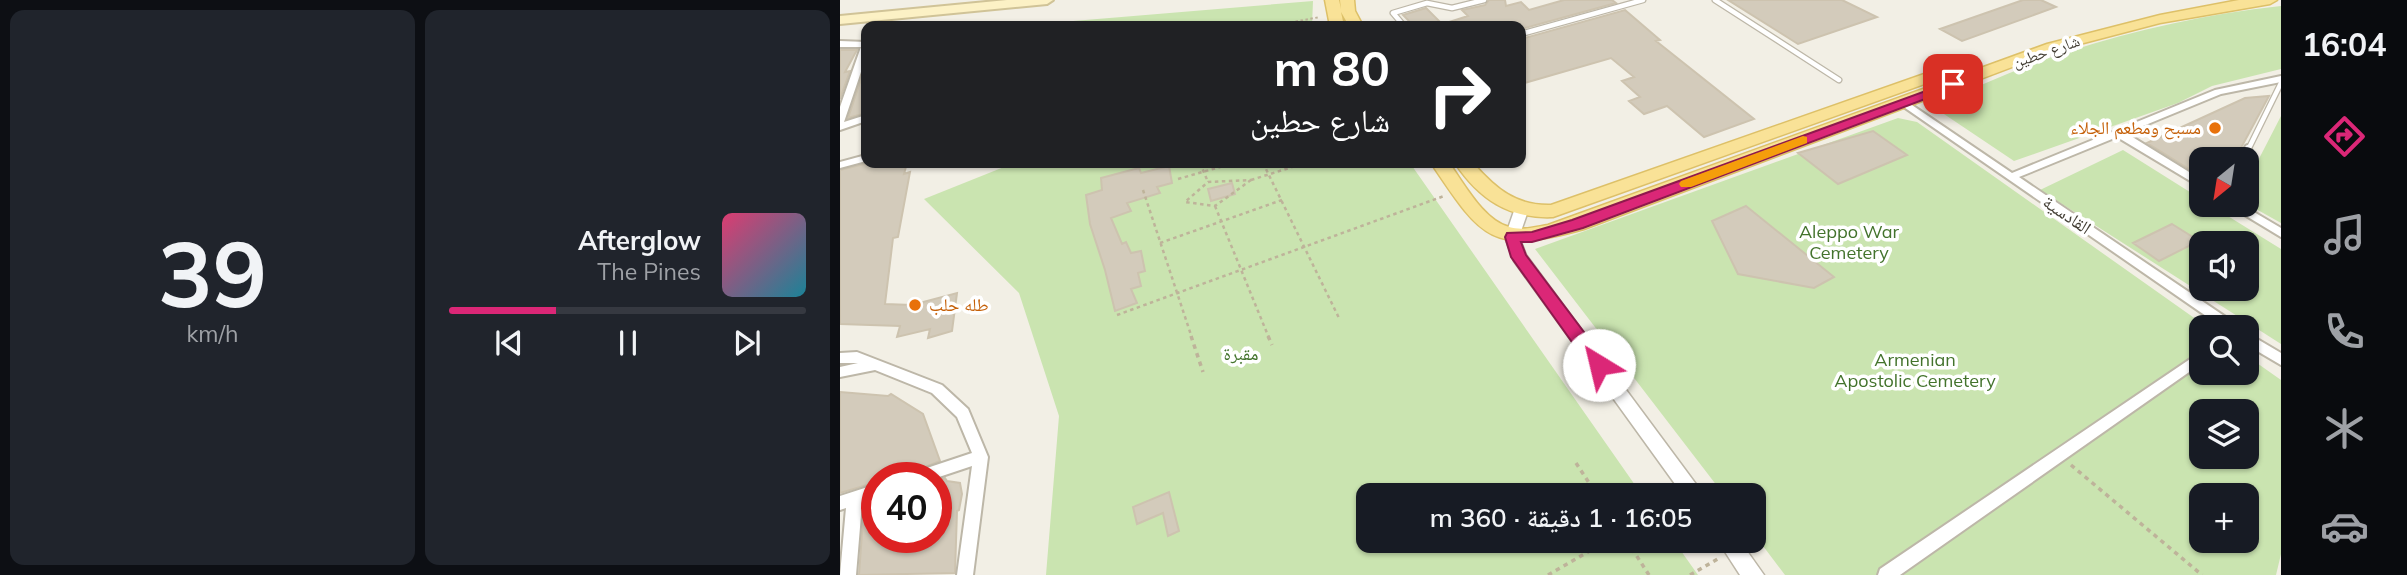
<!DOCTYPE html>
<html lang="ar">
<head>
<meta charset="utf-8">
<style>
	body { margin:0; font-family:Mulish,"Noto Naskh Arabic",sans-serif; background:#20242c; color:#f1f3f6; direction:rtl; height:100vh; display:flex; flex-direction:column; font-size:26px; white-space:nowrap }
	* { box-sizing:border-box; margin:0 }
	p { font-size:23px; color:#9ea1a6 }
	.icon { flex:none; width:38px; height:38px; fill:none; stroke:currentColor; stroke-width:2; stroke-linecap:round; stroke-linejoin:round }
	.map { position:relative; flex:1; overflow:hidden; direction:ltr }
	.sheet { display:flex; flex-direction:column; gap:10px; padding:10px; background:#0d0f14; width:840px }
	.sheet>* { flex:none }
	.hud { position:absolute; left:21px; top:21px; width:665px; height:147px; border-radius:14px; box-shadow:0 2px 5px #0004; direction:rtl; background:#202124; color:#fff; overflow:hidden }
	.needle { width:46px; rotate:210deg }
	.fabs { position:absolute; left:1349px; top:147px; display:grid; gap:14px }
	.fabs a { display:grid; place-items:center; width:70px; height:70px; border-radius:14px; background:#171b24; box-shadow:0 2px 5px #0004; font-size:35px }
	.speed { position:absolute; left:21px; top:462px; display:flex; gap:14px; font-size:35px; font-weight:700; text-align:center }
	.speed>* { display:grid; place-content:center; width:91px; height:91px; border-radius:50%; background:#171b24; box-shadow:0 2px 5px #0004; line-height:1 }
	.speed .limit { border:10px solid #d22; background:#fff; color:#111 }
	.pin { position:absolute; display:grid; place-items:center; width:60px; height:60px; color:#fff; margin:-30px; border-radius:14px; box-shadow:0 4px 10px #0006 }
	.me { position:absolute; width:77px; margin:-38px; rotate:324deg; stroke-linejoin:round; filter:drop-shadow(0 0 5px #0008) }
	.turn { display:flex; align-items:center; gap:24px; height:147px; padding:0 21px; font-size:32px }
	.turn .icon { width:91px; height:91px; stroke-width:2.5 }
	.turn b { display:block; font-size:49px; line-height:60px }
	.sheet .card { flex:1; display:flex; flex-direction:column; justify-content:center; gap:10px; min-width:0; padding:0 24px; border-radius:14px; background:#20242c }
	.sheet .dial { align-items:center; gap:0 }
	.dial b { font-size:91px; line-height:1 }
	.song { display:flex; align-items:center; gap:21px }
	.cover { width:84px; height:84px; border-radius:10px; background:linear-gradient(135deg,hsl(340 70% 55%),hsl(190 70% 35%)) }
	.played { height:7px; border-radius:4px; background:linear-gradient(90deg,#db2777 30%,#363941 30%) }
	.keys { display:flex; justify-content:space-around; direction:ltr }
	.sheet .tiles { flex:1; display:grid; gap:10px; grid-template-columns:repeat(2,1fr) }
	.trip { position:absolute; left:516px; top:483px; width:410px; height:70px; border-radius:14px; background:#171b24; box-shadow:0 2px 5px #0004; font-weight:600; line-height:70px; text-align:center; direction:rtl }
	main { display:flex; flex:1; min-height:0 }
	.menu { display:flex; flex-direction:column; width:126px; justify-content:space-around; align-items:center; background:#090b0e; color:#9ea1a6 }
	.menu .icon { width:49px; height:49px }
	.menu .on { color:#db2777 }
	.menu b { font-size:32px; color:#f1f3f6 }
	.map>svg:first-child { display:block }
	.green { fill:#cae4b0; fill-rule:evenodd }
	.building { fill:#d3cbbb; stroke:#cdc3af; stroke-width:2 }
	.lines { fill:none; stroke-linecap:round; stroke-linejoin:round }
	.service-far1-casing { stroke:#bdb7a8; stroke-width:7 }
	.service-casing { stroke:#bdb7a8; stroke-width:10 }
	.minor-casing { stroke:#bdb7a8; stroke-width:4 }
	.tertiary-casing { stroke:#bdb7a8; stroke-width:3 }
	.secondary-casing { stroke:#d0c397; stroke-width:4 }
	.primary-casing { stroke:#ddc068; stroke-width:3 }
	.path-far2 { stroke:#beb39a; stroke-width:2; stroke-dasharray:2.5 2.5; stroke-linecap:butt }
	.path-far1 { stroke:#beb39a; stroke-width:2.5; stroke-dasharray:3.5 3.5; stroke-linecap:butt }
	.path { stroke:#beb39a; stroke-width:3.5; stroke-dasharray:4.5 4.5; stroke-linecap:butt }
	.service-far1 { stroke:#fff; stroke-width:4.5 }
	.service { stroke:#fff; stroke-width:6 }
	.minor { fill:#fff; fill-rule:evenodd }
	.tertiary { fill:#fff; fill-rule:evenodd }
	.secondary { fill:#fcf1c5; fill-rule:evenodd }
	.primary { fill:#f9e297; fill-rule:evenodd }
	.route { fill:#db2777; stroke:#8e194d; stroke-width:2 }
	.slow { fill:#f59e0b }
	.food-dot { fill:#e8710a; stroke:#fff; stroke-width:2.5 }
	.labels { text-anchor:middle; stroke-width:7; stroke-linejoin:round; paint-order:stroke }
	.far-street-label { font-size:16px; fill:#443f35; stroke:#fff }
	.food-label { font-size:18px; fill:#c56008; stroke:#fff; text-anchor:end }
	.street-label { font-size:18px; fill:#443f35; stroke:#fff }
	.park-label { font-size:18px; fill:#43732c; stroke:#fff }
</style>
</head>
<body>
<main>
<nav class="menu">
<b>16:04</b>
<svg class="icon on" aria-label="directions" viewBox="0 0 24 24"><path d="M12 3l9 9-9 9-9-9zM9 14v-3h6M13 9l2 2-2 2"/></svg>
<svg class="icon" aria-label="music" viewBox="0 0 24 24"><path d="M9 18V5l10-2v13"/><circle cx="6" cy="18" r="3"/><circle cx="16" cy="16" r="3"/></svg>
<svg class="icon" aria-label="phone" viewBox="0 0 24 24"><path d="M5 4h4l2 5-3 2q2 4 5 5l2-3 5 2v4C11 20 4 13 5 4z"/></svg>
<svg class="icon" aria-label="climate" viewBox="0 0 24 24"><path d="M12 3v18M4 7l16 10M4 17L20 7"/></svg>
<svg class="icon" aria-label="car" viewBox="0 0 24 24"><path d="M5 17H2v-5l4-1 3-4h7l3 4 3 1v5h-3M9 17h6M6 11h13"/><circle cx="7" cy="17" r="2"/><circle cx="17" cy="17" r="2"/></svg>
</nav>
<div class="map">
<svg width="1441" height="575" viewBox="0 0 1441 575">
	<rect width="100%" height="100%" fill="#f2efe5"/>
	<path class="green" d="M473,1L472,26H173Z
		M1441,6V69L1372,86L1338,103L1174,161L1092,106C1137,88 1181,66 1227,52C1297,29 1368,14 1441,6Z
		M1441,116V223L1407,204V182Z
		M1058,118L1077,122L1367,327H1362V373H1407V356L1441,380V554L1436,575H945L914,534V495H884L695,249ZM1362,411H1407V457H1362ZM1362,495H1407V541H1362Z
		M1283,150L1361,199L1362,205H1370L1441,249V344L1200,190ZM1362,243H1407V289H1362Z
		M174,163H570L802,495H528V541H834L858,575H206L219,416L179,293L84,199Z"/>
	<path class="building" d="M649,0H665L666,6L681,2L689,10L724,0H772L776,3L681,29V26H606V23L628,16L622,10L645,5Z
		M888,0H1002L1037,17L958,44Z
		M1183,0H1201L1216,7L1122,41L1100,29Z
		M586,8L604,26H574L563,15Z
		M785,10L820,40L816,41L914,119L864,137L827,106L804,114L789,101L800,97L782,81L794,77L771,58L681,84V39Z
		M0,50H17L5,72L10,71L0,99Z
		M25,67L26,113L8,118Z
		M1429,96L1395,159H1362V177L1307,143L1405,98Z
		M1033,131L1067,155L998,184L958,153Z
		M28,163H67L64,174L70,172L58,237L53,238L45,304L72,305L117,293L112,331L88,338L90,329L57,337L60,326L0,324V170Z
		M329,166L332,183L317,187L320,193L287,203L291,211L271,218L282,244L286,242L291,253L301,251L305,271L298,273L301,286L291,289L297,303L275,311L265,270L250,224L246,195L262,190L261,178L299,168L301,173Z
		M392,183L395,194L371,201L368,189Z
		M906,206L994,277L974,288L898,274L872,221Z
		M1332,224L1359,241L1319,261L1293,243Z
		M0,392L48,396L51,394L83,414L100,461L58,478H37V482L0,493Z
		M105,478L107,481L120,483L122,494L119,510L117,511L115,573L19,575L24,505L37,501V537H96V481Z
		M329,492L339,531L328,536L323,513L297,524L293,507Z"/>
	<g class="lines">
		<defs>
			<path id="service-far1" d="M875,0L999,80
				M564,26L553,13L587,3L612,8L644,0
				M681,34L803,0
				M1408,150L1441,83"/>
			<path id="service" d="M1403,159L1408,148"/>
			<path id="minor" d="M0,41L26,42V57L4,122L26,115V121L0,130V107L21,47H0Z
				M1441,76V82L1381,94L1286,133L1362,180V188L1277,137L1179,177L1396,324L1397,327H1382L1058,103L1063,100L1066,101L1172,173L1375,90Z
				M26,155V161L0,168V162Z
				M1388,205H1402L1441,228V237Z
				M1407,333L1441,353V365L1407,345Z
				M1362,351V363L1060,575H1038L1040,569Z
				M17,352L102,385L128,409L148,457L133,575H117L132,466L96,478H70L72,473L132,453L117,417L92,393L35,370L0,377V367L18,363H0V353Z
				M37,484V498L22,503L16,575H0L6,508L0,510V496Z"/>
			<path id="tertiary" d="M681,206L688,211L679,237L686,255L864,495H843L674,261L665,237L674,211Z
				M878,541H900L924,575H900Z"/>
			<path id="secondary" d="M167,0H213L207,4L0,24V16Z"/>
			<path id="primary" d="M485,0H499L501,9L500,0H514L515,11L523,26H509L501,12L504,26H490Z
				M1399,0H1437L1430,4L1320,23L1217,50L744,229C651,255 642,239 591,163H609C624,183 643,220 669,227C682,231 695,227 708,225L1207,44L1320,15Z
				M1124,60L1129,62L1132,65L1129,68L713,217C669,219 639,199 615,163H633C656,189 676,206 711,205Z"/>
		</defs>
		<use href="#service-far1" class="service-far1-casing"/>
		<use href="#service" class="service-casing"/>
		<use href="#minor" class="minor-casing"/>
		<use href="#tertiary" class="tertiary-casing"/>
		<use href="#secondary" class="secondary-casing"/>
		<use href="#primary" class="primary-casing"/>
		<path class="path-far2" d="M431,26L480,17"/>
		<path class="path-far1" d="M360,163L368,182
			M423,163L500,320
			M249,166L258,163
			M306,166L317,163
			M338,179L394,163
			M411,180L375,206L345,202L368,182Z
			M411,180L465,163
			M303,190L352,338
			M375,206L429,338
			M320,243L442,200
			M277,315L604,196"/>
		<path class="path" d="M351,336L363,372
			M428,336L432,345
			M736,463L757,495
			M1231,465L1362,575
			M787,541L809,575
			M708,575L767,541
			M850,575L881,557"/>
		<use href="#service-far1" class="service-far1"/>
		<use href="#service" class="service"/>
		<use href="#minor" class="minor"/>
		<use href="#tertiary" class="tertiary"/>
		<use href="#secondary" class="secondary"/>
		<use href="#primary" class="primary"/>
	</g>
	<path class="route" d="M1113,81L1117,82V87L743,228L692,242H681L686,255L765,360L767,365L765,370H752L671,257L665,237L667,233L692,232L732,220Z"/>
	<path class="slow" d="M963,136L967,137V143L851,187H841L839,184L841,181Z"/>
	<g class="food-dot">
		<circle cx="1375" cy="128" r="7"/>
		<circle cx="75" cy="305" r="7"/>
	</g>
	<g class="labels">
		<g class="far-street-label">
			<text transform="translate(1206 51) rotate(-19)" y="6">شارع حطين</text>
		</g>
		<g class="food-label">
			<text x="1361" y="134">مسبح ومطعم الجلاء</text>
			<text x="89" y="311" text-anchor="start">طله حلب</text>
		</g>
		<g class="street-label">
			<text transform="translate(1227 215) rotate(34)" y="6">القادسية</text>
		</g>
		<g class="park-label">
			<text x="1009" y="238">Aleppo War<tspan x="1009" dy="21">Cemetery</tspan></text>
			<text x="401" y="360">مقبرة</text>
			<text x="1075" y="366">Armenian<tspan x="1075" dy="21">Apostolic Cemetery</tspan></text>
		</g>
	</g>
</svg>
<div class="fabs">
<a><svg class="needle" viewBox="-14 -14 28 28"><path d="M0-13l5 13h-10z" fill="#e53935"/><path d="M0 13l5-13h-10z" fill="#9ea1a6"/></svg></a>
<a><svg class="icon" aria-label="sound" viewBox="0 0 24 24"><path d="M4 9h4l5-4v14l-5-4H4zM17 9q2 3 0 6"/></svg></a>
<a><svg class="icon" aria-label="search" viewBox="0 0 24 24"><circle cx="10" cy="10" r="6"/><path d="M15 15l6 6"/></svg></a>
<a><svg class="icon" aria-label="layers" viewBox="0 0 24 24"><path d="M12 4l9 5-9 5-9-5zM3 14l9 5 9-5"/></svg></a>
<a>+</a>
</div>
<div class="speed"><div class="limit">40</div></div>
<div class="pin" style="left:1113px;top:84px;background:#d93025"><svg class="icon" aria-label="arrive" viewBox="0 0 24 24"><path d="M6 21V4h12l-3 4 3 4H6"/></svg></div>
<svg class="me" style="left:759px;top:365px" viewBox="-20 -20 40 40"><circle r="19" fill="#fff"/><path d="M0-13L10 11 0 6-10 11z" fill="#db2777"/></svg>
<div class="trip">16:05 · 1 دقيقة · 360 m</div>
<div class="hud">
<div class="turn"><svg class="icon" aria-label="right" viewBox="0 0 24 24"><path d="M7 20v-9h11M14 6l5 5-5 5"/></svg><div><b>80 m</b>شارع حطين</div></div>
</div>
</div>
<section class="sheet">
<div class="tiles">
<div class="card">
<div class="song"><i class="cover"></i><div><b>Afterglow</b><p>The Pines</p></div></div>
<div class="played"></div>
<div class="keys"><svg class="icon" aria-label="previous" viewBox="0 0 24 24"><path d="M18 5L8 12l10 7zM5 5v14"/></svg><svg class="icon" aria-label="pause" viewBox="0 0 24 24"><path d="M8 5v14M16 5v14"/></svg><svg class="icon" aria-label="next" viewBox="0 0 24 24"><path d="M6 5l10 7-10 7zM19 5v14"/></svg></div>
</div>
<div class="card dial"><b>39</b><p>km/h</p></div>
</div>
</section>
</main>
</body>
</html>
